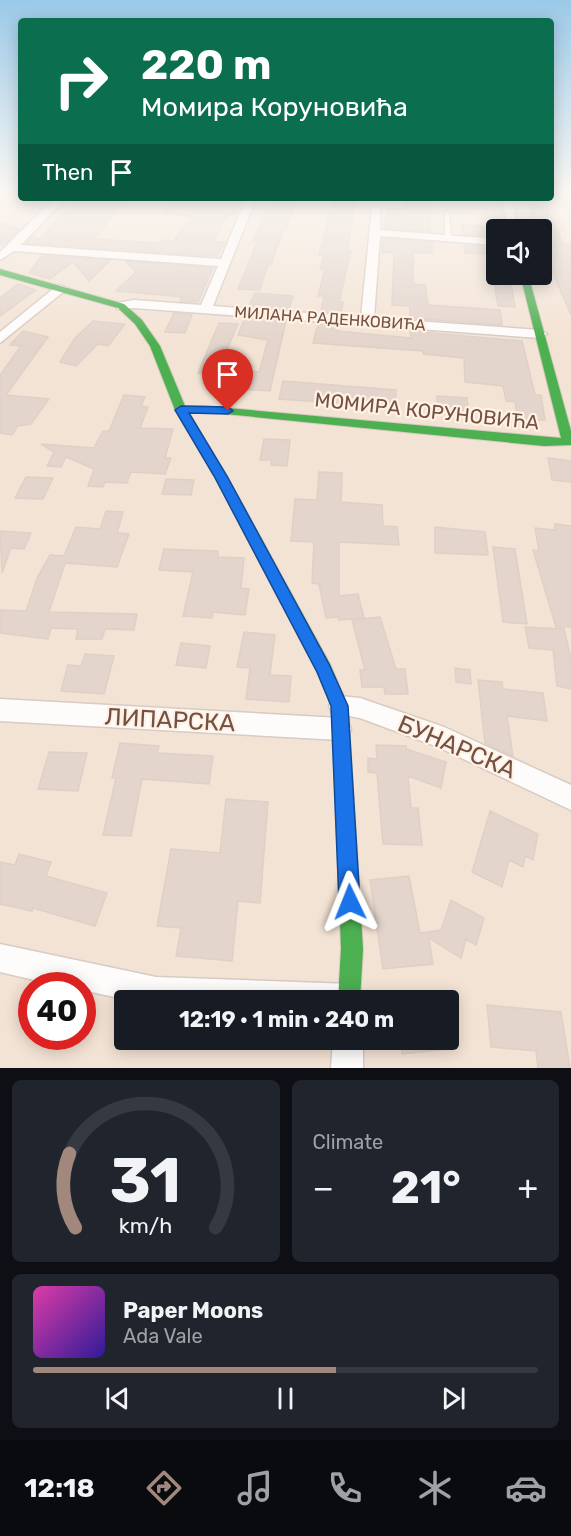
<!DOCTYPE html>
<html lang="en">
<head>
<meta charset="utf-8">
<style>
	body { margin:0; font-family:Rubik,sans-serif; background:#20242c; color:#f1f3f6; height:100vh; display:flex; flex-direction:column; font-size:22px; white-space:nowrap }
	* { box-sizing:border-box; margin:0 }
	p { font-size:20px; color:#9ea1a6 }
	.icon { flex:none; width:33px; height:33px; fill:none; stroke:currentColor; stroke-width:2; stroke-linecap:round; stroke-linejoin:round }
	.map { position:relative; height:1068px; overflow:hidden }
	.details { display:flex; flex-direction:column; gap:12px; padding:12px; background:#0d0f14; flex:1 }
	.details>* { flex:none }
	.top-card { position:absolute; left:18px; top:18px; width:536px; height:183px; border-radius:6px; box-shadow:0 3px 15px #0003; background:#0b6e4f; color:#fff; overflow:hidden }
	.buttons { position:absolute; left:486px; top:219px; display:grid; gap:12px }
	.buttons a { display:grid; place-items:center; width:66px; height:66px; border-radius:6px; background:#171b24; box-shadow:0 3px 15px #0003; font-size:30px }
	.speed { position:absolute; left:18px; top:972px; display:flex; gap:12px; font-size:30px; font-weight:700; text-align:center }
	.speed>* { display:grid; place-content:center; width:78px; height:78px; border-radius:50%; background:#171b24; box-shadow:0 3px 15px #0003; line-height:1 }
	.speed .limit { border:9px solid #d22; background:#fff; color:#111 }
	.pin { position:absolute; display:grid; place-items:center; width:51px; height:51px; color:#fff; margin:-62px -26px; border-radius:50% 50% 50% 0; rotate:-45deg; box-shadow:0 0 6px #0007 }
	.pin .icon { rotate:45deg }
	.me { position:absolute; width:66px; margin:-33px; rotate:358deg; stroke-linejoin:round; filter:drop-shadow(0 0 4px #0008) }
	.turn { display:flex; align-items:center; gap:21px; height:126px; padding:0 24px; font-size:27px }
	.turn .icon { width:78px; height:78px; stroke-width:2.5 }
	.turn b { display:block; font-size:42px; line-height:51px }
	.then { display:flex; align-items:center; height:57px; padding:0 24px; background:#0003; gap:12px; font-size:22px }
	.big { font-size:45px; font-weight:700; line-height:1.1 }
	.details .widget { flex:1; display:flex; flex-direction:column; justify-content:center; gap:9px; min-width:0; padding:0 21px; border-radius:9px; background:#20242c }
	.details .dial { align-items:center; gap:0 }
	.dial svg { height:156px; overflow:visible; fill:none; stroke:#363941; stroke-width:7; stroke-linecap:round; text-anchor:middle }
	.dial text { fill:#f1f3f6; stroke:none }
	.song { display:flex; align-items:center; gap:18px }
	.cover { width:72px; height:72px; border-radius:9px; background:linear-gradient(135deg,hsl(320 70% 55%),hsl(250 70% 35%)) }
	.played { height:6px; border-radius:3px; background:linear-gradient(90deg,#a2887c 60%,#363941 60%) }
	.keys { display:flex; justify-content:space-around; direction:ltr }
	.heat { display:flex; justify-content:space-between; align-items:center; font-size:33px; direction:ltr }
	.details .tiles { flex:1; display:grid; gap:12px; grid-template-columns:1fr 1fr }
	.widget:last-child { grid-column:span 2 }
	.trip { position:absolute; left:114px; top:990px; width:345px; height:60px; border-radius:6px; background:#171b24; box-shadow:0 3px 15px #0003; font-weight:700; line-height:60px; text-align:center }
	.tab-bar { display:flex; height:96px; justify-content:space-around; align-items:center; background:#090b0e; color:#9ea1a6 }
	.tab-bar .icon { width:42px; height:42px }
	.tab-bar .selected { color:#a2887c }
	.tab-bar b { font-size:27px; color:#f1f3f6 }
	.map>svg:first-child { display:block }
	.residential { fill:#f3e3d4; fill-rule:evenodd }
	.building { fill:#e3d5cc; stroke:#dfd0c7; stroke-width:1.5 }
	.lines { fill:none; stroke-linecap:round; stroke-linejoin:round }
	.lane-casing { stroke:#d7cbc3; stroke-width:3 }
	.street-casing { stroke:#d7cbc3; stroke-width:3 }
	.fast-casing { stroke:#d7c9c1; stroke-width:2 }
	.lane { fill:#fefcfb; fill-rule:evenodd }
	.street { fill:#fefcfb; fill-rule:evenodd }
	.fast { fill:#4caf50; fill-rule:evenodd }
	.route { fill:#1a73e8; stroke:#114b97; stroke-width:1.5 }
	.labels { text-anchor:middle; stroke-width:4.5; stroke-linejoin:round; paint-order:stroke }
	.far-street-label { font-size:16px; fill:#755144; stroke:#fff2e5 }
	.street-label { font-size:20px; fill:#755144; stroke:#fff2e5 }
	.near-street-label { font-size:24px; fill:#755144; stroke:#fff2e5 }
</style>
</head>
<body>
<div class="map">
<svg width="571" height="1068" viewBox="0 0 571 1068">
	<rect width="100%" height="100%" fill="#f6eee5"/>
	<path class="residential" d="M0,191H21V198H550L551,191H571V1068H0ZM496,230H542V274H496ZM32,986H82V1036H32ZM124,1000H448V1040H124Z"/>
	<path class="building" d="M83,198L125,201L94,239L160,243L162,240L174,241L191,216L163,214L176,198L241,200L233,215H227L213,241L225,242L217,256L26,243L32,236L39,239L65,211L71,212Z
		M405,198H431L430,231L433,232L384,228L387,209L405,208Z
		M278,200L296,202L287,229H284L271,264H268L260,290L238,289L258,240H253L267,208H271Z
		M335,202L355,203L348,251H351L339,302H343L341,313L321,312L324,296H318L325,269H320L324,255H319L332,204Z
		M529,205L547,206L562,243L571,244V315L554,276L542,230L540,226L535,225Z
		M0,222L19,230L5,244H0Z
		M462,225L483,226L485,236L463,234Z
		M383,238L432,242V253H413V284L425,285L428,305L500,310L502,325L410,318V306L392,305L394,253L382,252Z
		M464,245L487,247L488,254L465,253Z
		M42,255L111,260L89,281L73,262L50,279L29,273Z
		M125,261L212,268H213L198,302L180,301L182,297L116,291L136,272Z
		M493,277L510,278L515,307L498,306Z
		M18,284L36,290L0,316V298Z
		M255,293L293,296L289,309L249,306Z
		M174,313L192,315L185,333L165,332Z
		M245,318L286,321L270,391L221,388L226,370L259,372L268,340L238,335Z
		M93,321L125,324L108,346L98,344L76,366L60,362L75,338Z
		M219,323L238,324L216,375L198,373Z
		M318,324L339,325L337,331L411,338L410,331L522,341L535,395H541L545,420L518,419L515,402L506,401L503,386L465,382L464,358L423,354V351L313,343Z
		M23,331L48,337L6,395L49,399L31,424L18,426L12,435L0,433V375L21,346L10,345Z
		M283,381L396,390L395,407L279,399Z
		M124,395L145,397L141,406L148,407L140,428L173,429L165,458H171L165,474L131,472L127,483L105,482L103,487L88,486L94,469L66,457L61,467L47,466L54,452L41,444L94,448L103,431H109Z
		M437,396L467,398L468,414L438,411Z
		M264,439L290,440L287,466L271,465L272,460H260Z
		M548,458L571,461V482L552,480Z
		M319,472L342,473L341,502L382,505L383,526L397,527L399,545L339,542V596L358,594L364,618L339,620L338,617L326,618L319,584L312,583L314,542L291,541L295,499L317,500Z
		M26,477L53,478L43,499L15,498Z
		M166,479L194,480L191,495L162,494Z
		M106,511L123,512L117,533L129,534L117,567L65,563L49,612L137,614L134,630L105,629L102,639H76L78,629L51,628L48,639L0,633V610L26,611L38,576L50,555L64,556L76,527L100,529Z
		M555,524L571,526V627H556L533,550L539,551L535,528L555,530Z
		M435,527L485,532L488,555L435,553Z
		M0,531L31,533L24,549L11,548L2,573Z
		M493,547L515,549L527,624L503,622Z
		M164,549L218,551V557L244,558L241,588L249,589L245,615L213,612L212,618L183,616L193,572L159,570Z
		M380,617L396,669H405L408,694H385L384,687H362L360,670H365L352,620Z
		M525,627L564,629L571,659V689L557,686L553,650L529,648Z
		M244,632L275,635L270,675L291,676L289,702L246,699L250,668L237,667Z
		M181,643L210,646L206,668L176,665Z
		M85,654L114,656L104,694L61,691L68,665L81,666Z
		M455,668L470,670L471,684L456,682Z
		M478,680L502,682L503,689L543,693L547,721L507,716L513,756L485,743Z
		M120,743L159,746L157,753L213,756L209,784L142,779L131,836L103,835L116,778H112Z
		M376,745L406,746V749L446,762L441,788L408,776L411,808H418L422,845L383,844L377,773L368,772V758L377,759Z
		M49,752L87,753L78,791L38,789Z
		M226,799L268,802L260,903L238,901L232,961L176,956L181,928L157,926L171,849L220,853Z
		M490,811L538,834L533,860L525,856L523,867L509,860L502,887L472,872Z
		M19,854L51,862L46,876L107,893L95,926L33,908L32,911L0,904V862L15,865Z
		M409,876L420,933L441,930L451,900L484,918L476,945L466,939L461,958L429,938L433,964L383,969L370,880Z
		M487,1005L561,1012L570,1068H538L536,1051L491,1047Z
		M400,1040H446L447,1049L402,1054Z"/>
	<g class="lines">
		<defs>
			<path id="lane" d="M445,212L449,213L451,238L448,240L445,238Z"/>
			<path id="street" d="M55,198H66L21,245L221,259L246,198H256L213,306L361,317L372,208L380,206V230L496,239V245L380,236L374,318L540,330L547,334L540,338L134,308L117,309V303L134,300L201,305L218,266L14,251L0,260V252Z
				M502,198H512L518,230H508Z
				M58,285L68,288L0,343V332Z
				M340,696L360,698L444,727L571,785V810L438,747L360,718L332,713L329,706L332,699Z
				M0,699L340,718L348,721L351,729L348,737L340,740L0,721Z
				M0,944L156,977L350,984L360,989L365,999L128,1000L82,990V986H60L0,972Z
				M333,1040H363V1068H331Z"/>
			<path id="fast" d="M0,269L124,304L142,320L160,346L185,406H205L561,438L520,274H528L571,431V445L544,446L205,412L189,413L227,476L330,664L348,706L363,949L360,1000H338L341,949L332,706L317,672L215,476L175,410L150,346L135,324L118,308L0,275Z"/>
		</defs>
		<use href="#lane" class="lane-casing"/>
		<use href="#street" class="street-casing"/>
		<use href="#fast" class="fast-casing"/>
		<use href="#lane" class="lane"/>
		<use href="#street" class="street"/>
		<use href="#fast" class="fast"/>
	</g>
	<linearGradient id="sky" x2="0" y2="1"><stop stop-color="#9ac9e8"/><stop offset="0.56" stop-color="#fbf7f3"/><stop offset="1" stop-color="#fbf7f3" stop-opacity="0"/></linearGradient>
	<rect width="571" height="341" fill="url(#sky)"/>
	<path class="route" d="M181,406L228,407L233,411L228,414L189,413L227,476L329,664L348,706L360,902L357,909L350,912L342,909L339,902L331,706L317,672L214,476L175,410Z"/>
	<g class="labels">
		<g class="far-street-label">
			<text transform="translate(330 318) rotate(4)" y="6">МИЛАНА РАДЕНКОВИЋА</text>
		</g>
		<g class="street-label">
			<text transform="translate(427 411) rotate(6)" y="7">МОМИРА КОРУНОВИЋА</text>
		</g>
		<g class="near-street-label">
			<text transform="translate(170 720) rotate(3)" y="8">ЛИПАРСКА</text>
			<text transform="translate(457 747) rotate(23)" y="8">БУНАРСКА</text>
		</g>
	</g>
</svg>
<div class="buttons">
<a><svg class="icon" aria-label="sound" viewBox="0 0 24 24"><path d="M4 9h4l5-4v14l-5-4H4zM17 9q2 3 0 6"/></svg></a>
</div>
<div class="speed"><div class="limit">40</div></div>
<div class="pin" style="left:228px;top:411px;background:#d93025"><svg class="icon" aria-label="arrive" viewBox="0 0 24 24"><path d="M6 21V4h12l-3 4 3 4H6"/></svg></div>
<svg class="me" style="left:350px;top:902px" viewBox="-20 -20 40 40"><path d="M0-17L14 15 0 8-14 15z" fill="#1a73e8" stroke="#fff" stroke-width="4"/></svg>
<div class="trip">12:19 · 1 min · 240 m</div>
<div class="top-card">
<div class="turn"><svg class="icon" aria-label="right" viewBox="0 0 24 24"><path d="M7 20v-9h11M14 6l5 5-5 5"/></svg><div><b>220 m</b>Момира Коруновића</div></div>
<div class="then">Then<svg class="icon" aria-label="arrive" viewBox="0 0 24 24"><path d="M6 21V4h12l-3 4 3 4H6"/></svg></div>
</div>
</div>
<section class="details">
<div class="tiles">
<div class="widget dial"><svg viewBox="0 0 100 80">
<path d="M14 69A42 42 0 1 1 86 69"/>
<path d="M14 69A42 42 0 0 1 11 31" stroke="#a2887c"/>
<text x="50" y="56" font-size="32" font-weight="700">31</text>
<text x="50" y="72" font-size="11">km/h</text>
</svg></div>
<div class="widget"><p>Climate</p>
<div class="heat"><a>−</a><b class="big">21°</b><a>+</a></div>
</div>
<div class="widget">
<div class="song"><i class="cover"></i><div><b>Paper Moons</b><p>Ada Vale</p></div></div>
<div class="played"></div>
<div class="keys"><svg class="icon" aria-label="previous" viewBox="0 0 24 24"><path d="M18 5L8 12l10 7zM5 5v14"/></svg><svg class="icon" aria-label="pause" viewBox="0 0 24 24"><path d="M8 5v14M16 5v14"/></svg><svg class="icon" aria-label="next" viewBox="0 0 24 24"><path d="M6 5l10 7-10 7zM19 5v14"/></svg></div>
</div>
</div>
</section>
<nav class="tab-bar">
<b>12:18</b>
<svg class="icon selected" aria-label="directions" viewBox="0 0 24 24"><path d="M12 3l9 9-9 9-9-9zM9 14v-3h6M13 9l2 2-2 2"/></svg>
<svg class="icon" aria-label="music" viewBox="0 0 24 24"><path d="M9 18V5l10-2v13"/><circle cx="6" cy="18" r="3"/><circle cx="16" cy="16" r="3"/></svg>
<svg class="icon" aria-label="phone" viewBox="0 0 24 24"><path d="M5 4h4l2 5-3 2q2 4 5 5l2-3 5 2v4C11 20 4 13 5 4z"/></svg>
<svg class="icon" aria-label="climate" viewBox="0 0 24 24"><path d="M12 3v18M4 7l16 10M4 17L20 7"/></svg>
<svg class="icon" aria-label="car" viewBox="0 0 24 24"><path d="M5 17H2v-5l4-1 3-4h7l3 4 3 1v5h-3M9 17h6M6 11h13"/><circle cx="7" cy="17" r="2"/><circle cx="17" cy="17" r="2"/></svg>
</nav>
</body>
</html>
